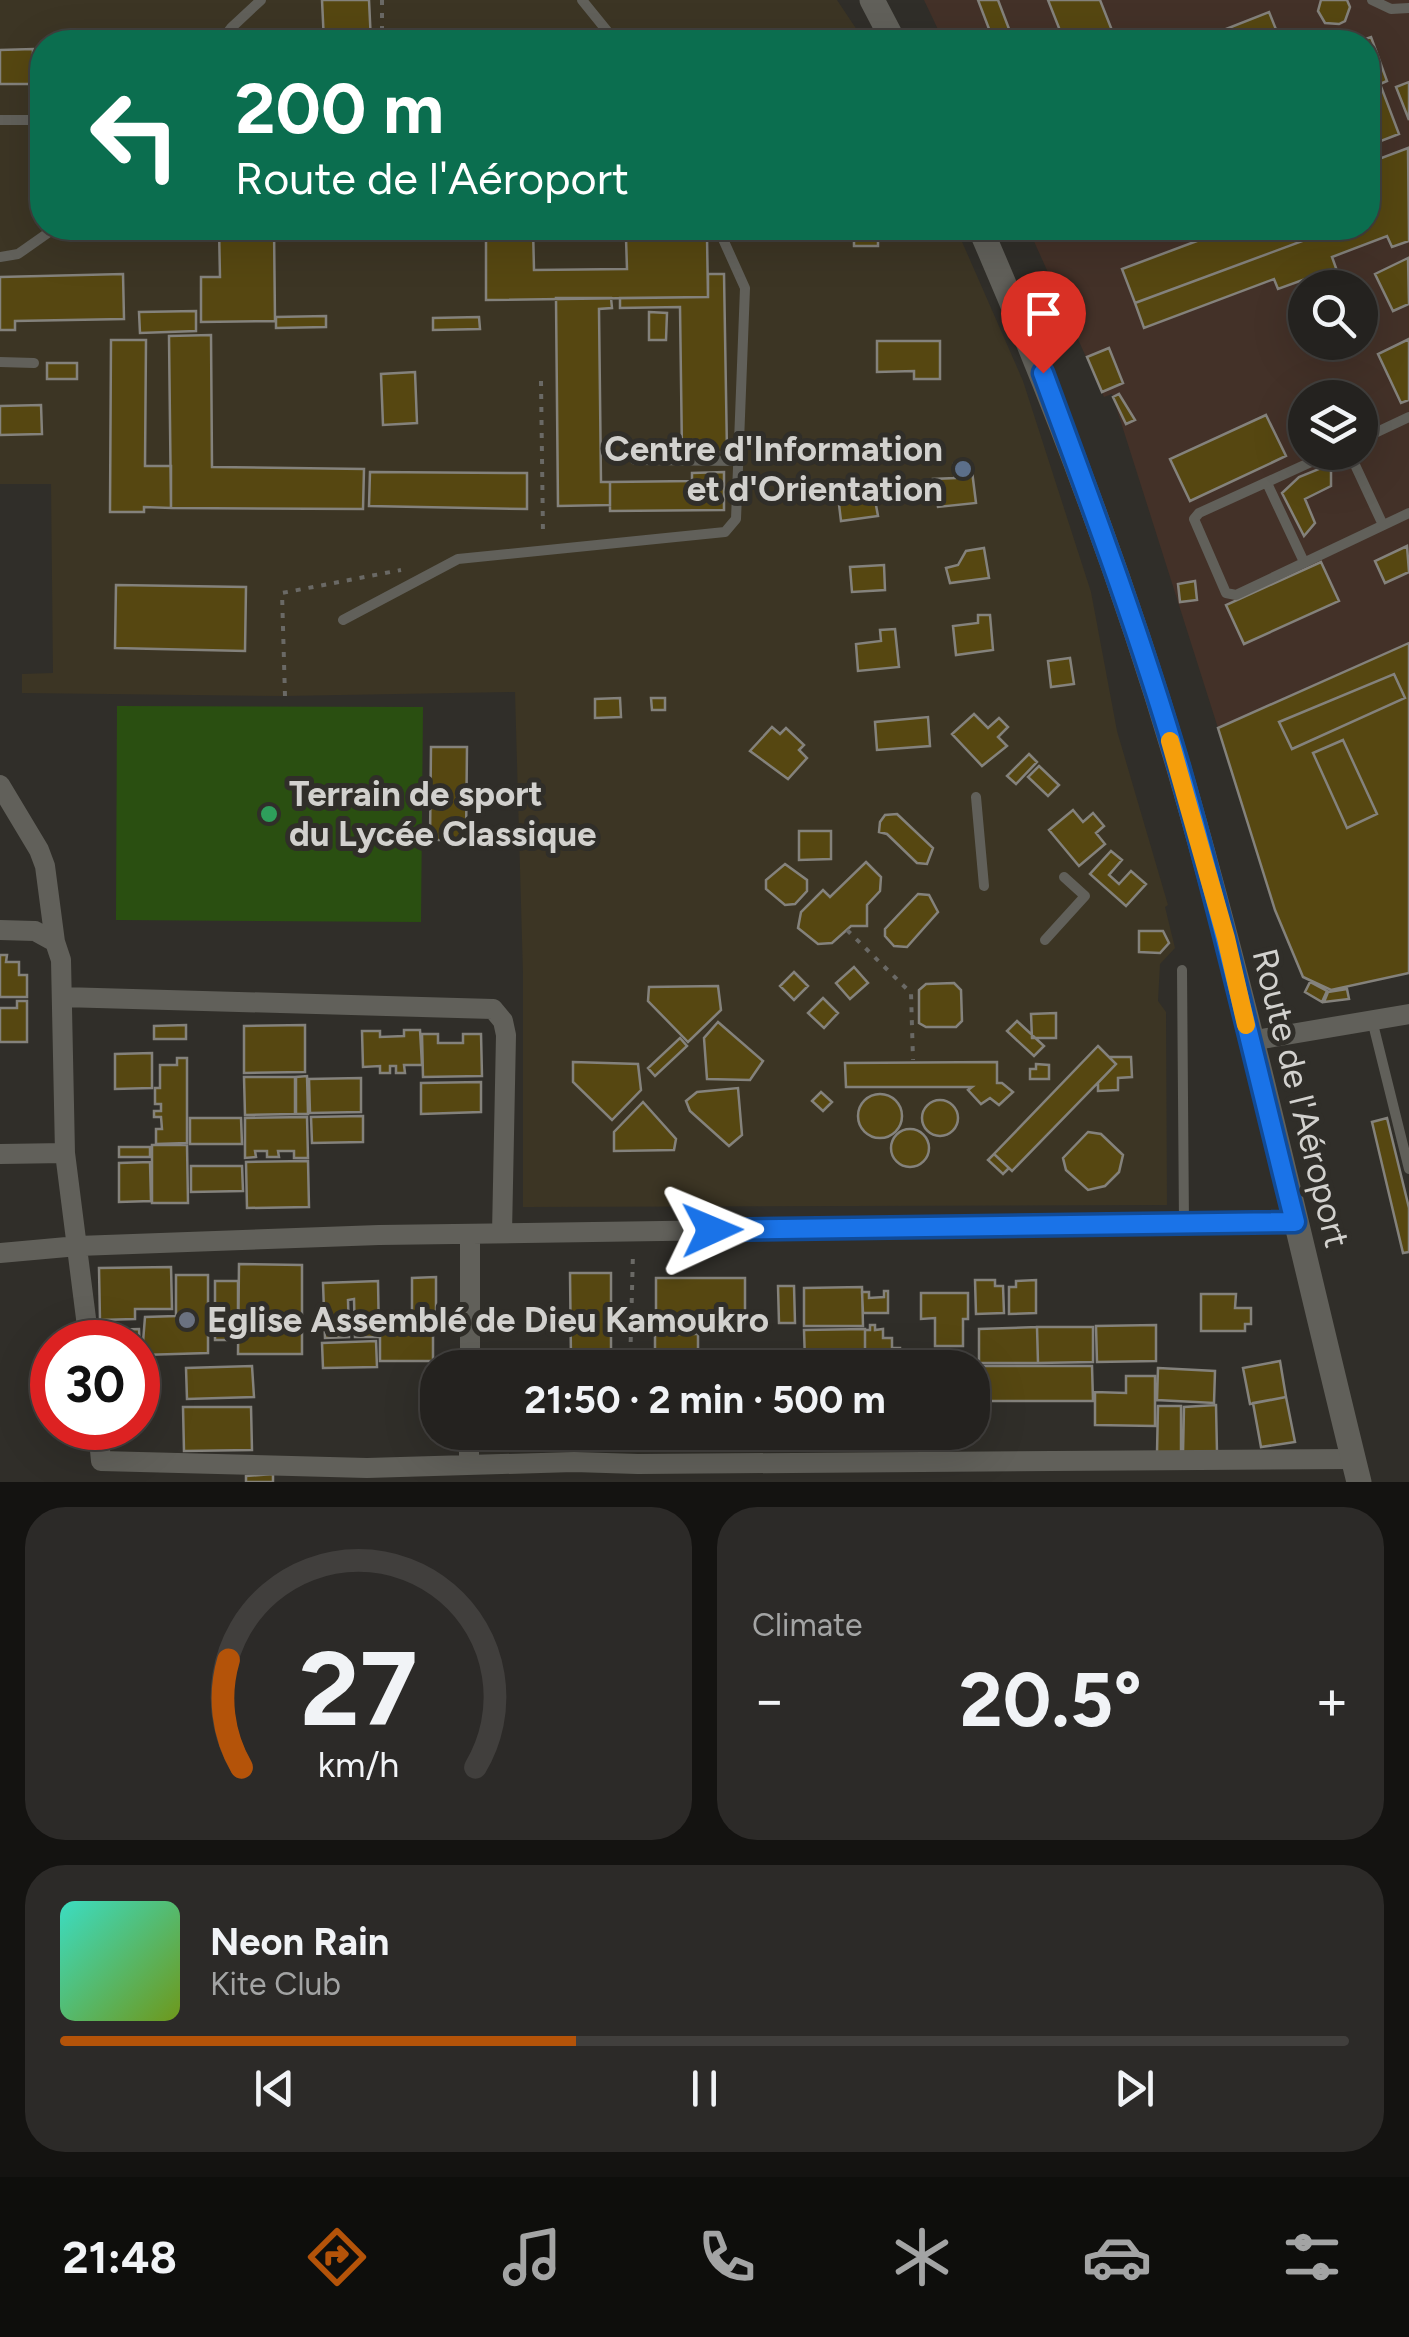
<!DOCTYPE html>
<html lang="en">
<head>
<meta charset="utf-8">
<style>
	body { margin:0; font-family:Figtree,sans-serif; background:#2c2a28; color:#f1f3f6; height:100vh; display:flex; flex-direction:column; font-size:38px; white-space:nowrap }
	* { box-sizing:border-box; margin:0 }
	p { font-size:32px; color:#a3a4a4 }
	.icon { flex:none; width:55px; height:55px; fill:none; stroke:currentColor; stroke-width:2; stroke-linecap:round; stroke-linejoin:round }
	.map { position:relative; height:1482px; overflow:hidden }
	.side { display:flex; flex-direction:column; gap:25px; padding:25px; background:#141311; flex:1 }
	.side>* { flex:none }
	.hud { position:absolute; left:30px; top:30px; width:1350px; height:210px; border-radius:40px; box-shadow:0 10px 40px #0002,0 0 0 2px #413f3d; background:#0b6e4f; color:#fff; overflow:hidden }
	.tools { position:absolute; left:1288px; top:270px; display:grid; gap:20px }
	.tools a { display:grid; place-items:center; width:90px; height:90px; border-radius:50%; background:#24221f; box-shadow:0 10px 40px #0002,0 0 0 2px #413f3d; font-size:50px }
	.speed { position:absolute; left:30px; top:1320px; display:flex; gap:20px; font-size:50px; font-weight:700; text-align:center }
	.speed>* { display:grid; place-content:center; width:130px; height:130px; border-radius:50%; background:#24221f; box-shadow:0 10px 40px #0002,0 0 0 2px #413f3d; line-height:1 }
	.speed .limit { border:15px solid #d22; background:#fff; color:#111 }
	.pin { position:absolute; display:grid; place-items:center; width:85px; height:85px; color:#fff; margin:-102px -42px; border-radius:50% 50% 50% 0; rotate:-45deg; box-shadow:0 0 10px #0007 }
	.pin .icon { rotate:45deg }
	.me { position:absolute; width:110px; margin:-55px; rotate:89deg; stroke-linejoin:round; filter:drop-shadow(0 0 8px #0008) }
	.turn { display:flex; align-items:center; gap:35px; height:210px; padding:0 40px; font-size:45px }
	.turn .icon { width:130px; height:130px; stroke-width:2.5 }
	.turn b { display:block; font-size:70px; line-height:85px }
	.big { font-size:75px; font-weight:700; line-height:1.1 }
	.side .card { flex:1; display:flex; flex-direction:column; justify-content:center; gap:15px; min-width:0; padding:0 35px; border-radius:40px; background:#2c2a28 }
	.side .dial { align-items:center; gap:0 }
	.dial svg { height:260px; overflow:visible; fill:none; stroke:#413f3d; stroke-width:7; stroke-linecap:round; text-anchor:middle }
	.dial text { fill:#f1f3f6; stroke:none }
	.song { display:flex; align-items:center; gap:30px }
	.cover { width:120px; height:120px; border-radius:15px; background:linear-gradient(135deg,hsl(170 70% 55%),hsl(80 70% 35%)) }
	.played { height:10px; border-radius:5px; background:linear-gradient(90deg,#b45309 40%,#413f3d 40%) }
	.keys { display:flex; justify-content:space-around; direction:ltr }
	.heat { display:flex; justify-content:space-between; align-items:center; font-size:55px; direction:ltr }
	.side .tiles { flex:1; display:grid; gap:25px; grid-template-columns:1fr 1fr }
	.card:last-child { grid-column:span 2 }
	.trip { position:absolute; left:420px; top:1350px; width:570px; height:100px; border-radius:40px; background:#24221f; box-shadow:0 10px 40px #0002,0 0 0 2px #413f3d; font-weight:700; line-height:100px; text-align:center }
	.menu { display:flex; height:160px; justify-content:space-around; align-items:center; background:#0e0e0c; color:#a3a4a4 }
	.menu .icon { width:70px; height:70px }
	.menu .current { color:#b45309 }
	.menu b { font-size:45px; color:#f1f3f6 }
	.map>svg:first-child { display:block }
	.education { fill:#3c3524 }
	.medical { fill:#433128; fill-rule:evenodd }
	.green { fill:#2a4f11 }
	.building { fill:#564711; stroke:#84827c; stroke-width:2.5 }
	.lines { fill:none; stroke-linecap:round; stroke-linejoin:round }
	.path { stroke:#6a6965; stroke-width:4; stroke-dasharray:5 8; stroke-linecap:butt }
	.service { stroke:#61605a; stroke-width:10 }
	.minor { stroke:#61605a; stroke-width:20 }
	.secondary { stroke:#61605a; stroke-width:25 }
	.route-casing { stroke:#114b97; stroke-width:25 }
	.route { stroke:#1a73e8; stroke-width:18 }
	.slow { stroke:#f59e0b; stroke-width:18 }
	.service-dot { fill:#5c6f8a; stroke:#302e29; stroke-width:4 }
	.leisure-dot { fill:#2e9e5b; stroke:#302e29; stroke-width:4 }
	.worship-dot { fill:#6b7280; stroke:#302e29; stroke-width:4 }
	.labels { text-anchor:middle; stroke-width:10; stroke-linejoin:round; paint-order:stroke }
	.poi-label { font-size:35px; font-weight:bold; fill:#d2d1ce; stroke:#302e29; text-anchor:start }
	.street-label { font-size:35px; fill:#d2d1ce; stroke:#302e29 }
</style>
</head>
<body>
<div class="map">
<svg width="1409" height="1482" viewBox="0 0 1409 1482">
	<rect width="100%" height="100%" fill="#302e29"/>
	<path class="education" d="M0,0H837L865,42H42V228H956L1023,381L1091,592L1117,731L1168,905L1165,907L1175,948L1160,964L1158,1001L1166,1012L1167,1205L523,1207V974L515,692L284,696L22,693V674L53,673L51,484H0Z"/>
	<path class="medical" d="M924,0H1409V643L1218,728L1112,394L1104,397L1028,228H1368V42H944ZM1305,288H1360V342H1305ZM1305,398H1360V452H1305Z"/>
	<path class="green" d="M117,706L423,707L421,922L116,920Z"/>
	<path class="building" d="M322,0H369L371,42H324Z
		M978,0H998L1014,42H994Z
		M1048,0H1100L1115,38L1102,42H1036L1061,33Z
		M1321,0H1347L1350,7L1345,21L1339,24L1325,23L1318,11Z
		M1269,12L1281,42H1193Z
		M1371,37L1387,81L1380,84L1399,134L1368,146V42H1357Z
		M33,49L32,84H0V50Z
		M1409,82V120L1396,87Z
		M1408,148L1409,241L1392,247L1387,236L1332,257L1336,268L1278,289L1274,279L1144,328L1135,303L1324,233L1322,228H1368V163Z
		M219,228H274L275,321L201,322V277H220Z
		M486,228H533L534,270L627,269L626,238L707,237L708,297L486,300Z
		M819,228H878V246H854V238L819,239Z
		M1192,228H1322L1324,233L1135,303L1122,269L1197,241Z
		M1408,258L1409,304L1393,311L1375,274Z
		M123,274L124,319L15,321V330H0V277Z
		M708,274H724L727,452L682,453L680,307L620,308V298L708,297Z
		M556,298H611L612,308L599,309L601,482H610V505L558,506Z
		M196,311V331L140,333L139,312Z
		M649,312L667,313L666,340H649Z
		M326,316V327L276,328V317Z
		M479,317L480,329L433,330V318Z
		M211,335L212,467L364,469L363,509L171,508L169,336Z
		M1409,339V400L1401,403L1378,354Z
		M111,340H146L145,466H171V508L144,507V512H110Z
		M877,341H940V379H914V371L877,372Z
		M1109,348L1123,383L1102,392L1087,357Z
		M47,363H77V379H47Z
		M415,372L417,423L383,425L381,374Z
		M1119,394L1135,420L1126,424L1113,397Z
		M1305,403V437L1292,409Z
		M41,405L42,434L0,435V406Z
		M1266,415L1286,456L1190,501L1170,459Z
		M971,463L976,503L938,507L933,479L955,478L954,464Z
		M1331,464V486L1305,499L1315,523L1304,536L1282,493L1299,477Z
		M370,472L527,473V509L369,506Z
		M724,472V510L610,511V482L692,481V473Z
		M873,489L878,516L841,521L838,496Z
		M1407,546L1409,572L1385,583L1375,561Z
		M984,548L989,578L950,583L946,568L958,565L966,551Z
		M1321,562L1339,601L1244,644L1226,605Z
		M884,565L885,590L852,592L850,567Z
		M1195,581L1197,600L1180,602L1178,584Z
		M116,585L246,587L245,651L115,648Z
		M978,615H990L993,650L956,655L953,626L978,623Z
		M895,629L899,667L858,671L856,644L881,641L880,630Z
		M1409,643V973L1331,990L1303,977L1275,910L1218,728Z
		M1070,658L1074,684L1051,687L1048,661Z
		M1394,674L1405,698L1292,749L1279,722Z
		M620,698L621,717L595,718V699Z
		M651,698H665V710H652Z
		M974,714L988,728L999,718L1008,727L998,737L1007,746L982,766L952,734Z
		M928,717L930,746L877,750L875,722Z
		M772,727L780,734L786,728L804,745L799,750L807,758L788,779L750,751Z
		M1343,740L1377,814L1347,828L1313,753Z
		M431,747H467L466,840H430Z
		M1029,754L1037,762L1016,784L1007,776Z
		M1039,766L1059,785L1048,796L1028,777Z
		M1073,810L1083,822L1093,813L1104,826L1096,833L1105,844L1079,866L1049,830Z
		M897,814L933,848L927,864L917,863L887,834L879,832L880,822L885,815Z
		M799,831H831V859L799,860Z
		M1111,851L1122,860L1109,875L1119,884L1131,871L1146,884L1126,906L1090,874Z
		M866,862L881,877L880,891L867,905V926H851L832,943L818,944L798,928L801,912L823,890L830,897Z
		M785,864L807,880V891L795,904L785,905L766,889V880Z
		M918,894L929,895L938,912L907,947L894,946L885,936V929Z
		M1139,931H1163L1169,943L1160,953L1139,952Z
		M0,955H7L6,962H19V975H27V997H0Z
		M854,967L868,983L850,999L836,983Z
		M794,972L808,986L794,1000L780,986Z
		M1310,982L1327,991L1322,1002L1305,992Z
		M954,983L961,990L962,1021L956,1027H926L919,1023V990L926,984Z
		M718,986L721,1010L688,1042L648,1001L649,987Z
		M1347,989L1349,999L1324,1002L1328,992Z
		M823,998L838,1013L824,1028L808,1013Z
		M17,1001H27V1042H0V1008H17Z
		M1056,1013V1038H1032L1031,1014Z
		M1017,1021L1044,1046L1034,1056L1007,1031Z
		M718,1022L763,1061L750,1080L707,1079L704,1038Z
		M186,1025V1039H154V1026Z
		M305,1025V1072L244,1073V1026Z
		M404,1030H420L422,1065H404L405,1073H396V1066H390V1073H380V1066L363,1067L362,1031H380V1037L404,1036Z
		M422,1034H438V1043H463V1034H481L482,1076L423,1077Z
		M680,1038L687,1046L655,1076L648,1068Z
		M1098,1046L1116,1064L1012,1171L994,1154Z
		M152,1053V1088L115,1089V1054Z
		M1109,1057H1131L1132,1077L1118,1078V1090L1098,1091V1083L1116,1064Z
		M177,1058H187V1143L156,1144V1129H162L161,1117H154V1111H161V1104H155V1088H160V1065H177Z
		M573,1062L638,1064L641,1090L612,1120L573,1082Z
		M997,1062V1083H1002L1013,1092L999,1105L990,1098L981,1104L968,1090L972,1087H846L845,1063Z
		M1036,1064L1049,1065V1079H1030V1069H1036Z
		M307,1076L308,1114H296V1077Z
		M244,1077H295V1114L245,1115Z
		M361,1078V1112L310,1113L309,1079Z
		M481,1082V1112L421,1114V1083Z
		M738,1088L742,1135L729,1146L690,1111L686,1101L697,1092Z
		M821,1092L832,1102L823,1111L812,1101Z
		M858 1116a22 22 0 1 1 44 0a22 22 0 1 1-44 0Z
		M922 1118a18 18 0 1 1 36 0a18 18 0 1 1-36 0Z
		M643,1102L676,1139L674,1150L614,1151V1132Z
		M363,1116V1142L312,1143L311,1117Z
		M307,1117L308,1158H294V1151H278L279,1157H267V1151H255L256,1157L245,1158V1118Z
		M190,1118H241L242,1144H190Z
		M1387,1118L1409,1208V1252L1403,1253L1372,1122Z
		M891 1148a19 19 0 1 1 38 0a19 19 0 1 1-38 0Z
		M1088,1132L1101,1134L1123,1155L1119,1172L1105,1186L1088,1190L1066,1170L1063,1158Z
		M152,1145H187L188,1203H152Z
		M119,1147H150V1157H119Z
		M994,1154L1009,1168L1003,1174L988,1160Z
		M308,1161L309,1207L247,1208L246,1162Z
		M150,1162L151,1201L119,1202V1163Z
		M191,1166H242L243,1191L191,1192Z
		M239,1264L302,1265V1354H238Z
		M171,1267L172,1309H135V1319L100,1320L99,1268Z
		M570,1273H611V1359H571Z
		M176,1275H208V1353L142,1355L145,1317L176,1316Z
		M436,1277V1319H412V1278Z
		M656,1278H745V1331H656Z
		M975,1280H995V1286H1003L1004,1313L976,1314Z
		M1036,1280V1313L1009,1314V1287H1016V1281Z
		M215,1281H238V1340H215Z
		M378,1281L379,1337H355L354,1299L348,1300L349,1337L325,1338L323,1283Z
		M778,1286H794L795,1323H779Z
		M862,1287L863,1326H804V1288Z
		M884,1291H888V1313H863L862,1292H869V1298L884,1297Z
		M921,1293H968V1319H963V1346H935V1318L921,1319Z
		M1201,1294H1236L1235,1308H1251V1324H1245V1331H1201Z
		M870,1325H875V1330L883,1329V1338H892V1348H900V1360H865V1330H870Z
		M1156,1325V1361L1097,1362L1096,1326Z
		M380,1326L433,1327V1361H380Z
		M1037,1327H1093V1362L1038,1363Z
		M1037,1327L1038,1363H979V1329Z
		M139,1329L140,1353L138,1342H102V1330Z
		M865,1329V1360L805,1361L804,1330Z
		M655,1334H698V1357H655Z
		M376,1341L377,1367L323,1368L322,1343Z
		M1280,1361L1286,1397L1250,1404L1243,1368Z
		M252,1366L254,1397L187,1399L186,1368Z
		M978,1366H1092L1093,1401H979Z
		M1158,1368L1215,1371L1214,1403L1157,1400Z
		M1126,1376H1155V1426L1095,1425V1392L1126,1393Z
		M1286,1397L1295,1442L1261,1447L1253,1403Z
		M1216,1405L1217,1452L1183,1453L1184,1407Z
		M972,1406H975V1437H922V1432H972Z
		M1158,1406H1181V1453H1157Z
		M183,1407H251L252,1450L184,1451Z
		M579,1432H602L603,1443H579Z
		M721,1432H742L743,1449H721Z
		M273,1474V1482H246V1476Z"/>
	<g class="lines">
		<path class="path" d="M382,0V42
			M541,381L543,534
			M285,696L282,593L401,570
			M847,930L911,993L913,1060
			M630,1368L633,1252
			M636,1432L637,1444"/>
		<path class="service" d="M582,0L616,42
			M1372,0L1391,9L1409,8
			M220,42L231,28L261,0
			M0,120H42
			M0,257L18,254L55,228
			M0,362L34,363
			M1360,440L1409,417
			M1333,452L1199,513L1194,519L1226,593L1236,595L1409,513
			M1349,452L1383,525
			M635,460L737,461
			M1267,483L1304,562
			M343,620L458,559L725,532L736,519L745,288L718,228
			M976,797L984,886
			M1045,940L1085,896L1064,877
			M1182,970L1184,1224
			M1372,1020L1409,1169"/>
		<path class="minor" d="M0,785L39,850L45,866L55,942
			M0,930L35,931L55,942L61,960L65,1153L89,1342
			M62,997L493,1009L503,1021L506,1035L502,1233
			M1250,1041L1409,1014
			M0,1154L65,1153
			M0,1253L78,1246L379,1235L1295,1222
			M470,1368V1234
			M98,1428L101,1461L367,1468L574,1462L638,1464L1353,1459
			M469,1464V1432"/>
		<path class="secondary" d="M872,0L894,42
			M980,228C1056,403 1124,582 1178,765C1247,1001 1300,1243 1359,1482"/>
	</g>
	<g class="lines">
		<defs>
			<path id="route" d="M712,1230L1295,1222C1257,1070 1222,918 1179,767C1140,634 1091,503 1043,373"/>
		</defs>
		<use href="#route" class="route-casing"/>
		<use href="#route" class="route"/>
		<path class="slow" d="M1170,741L1226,938L1246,1025"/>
	</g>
	<circle class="service-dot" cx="963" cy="469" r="10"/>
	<circle class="leisure-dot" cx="269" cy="814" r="10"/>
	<circle class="worship-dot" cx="187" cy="1320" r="10"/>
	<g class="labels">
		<g class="poi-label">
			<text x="943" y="461" text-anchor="end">Centre d'Information<tspan x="943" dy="40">et d'Orientation</tspan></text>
			<text x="289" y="806">Terrain de sport<tspan x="289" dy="40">du Lycée Classique</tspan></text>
			<text x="207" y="1332">Eglise Assemblé de Dieu Kamoukro</text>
		</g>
		<g class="street-label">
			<text transform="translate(1301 1098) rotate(76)" y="12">Route de l'Aéroport</text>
		</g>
	</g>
</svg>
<div class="tools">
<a><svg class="icon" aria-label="search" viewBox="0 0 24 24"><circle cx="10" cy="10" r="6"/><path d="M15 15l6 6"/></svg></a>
<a><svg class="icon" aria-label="layers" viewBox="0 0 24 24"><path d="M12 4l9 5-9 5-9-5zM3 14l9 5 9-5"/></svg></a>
</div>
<div class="speed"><div class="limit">30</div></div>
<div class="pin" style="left:1043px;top:373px;background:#d93025"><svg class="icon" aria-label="arrive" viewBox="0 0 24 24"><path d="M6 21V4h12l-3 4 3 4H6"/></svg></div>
<svg class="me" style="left:712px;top:1230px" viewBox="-20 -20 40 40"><path d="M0-17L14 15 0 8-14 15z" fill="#1a73e8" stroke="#fff" stroke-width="4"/></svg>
<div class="trip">21:50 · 2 min · 500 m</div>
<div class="hud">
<div class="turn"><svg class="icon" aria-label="left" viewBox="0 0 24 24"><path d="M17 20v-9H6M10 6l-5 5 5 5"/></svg><div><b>200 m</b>Route de l'Aéroport</div></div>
</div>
</div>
<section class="side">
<div class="tiles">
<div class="card dial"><svg viewBox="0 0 100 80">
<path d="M14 69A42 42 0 1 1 86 69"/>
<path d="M14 69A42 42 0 0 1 10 36" stroke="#b45309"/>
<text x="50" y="56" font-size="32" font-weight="700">27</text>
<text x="50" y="72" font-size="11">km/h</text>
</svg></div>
<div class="card"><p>Climate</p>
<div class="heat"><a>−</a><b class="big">20.5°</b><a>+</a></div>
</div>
<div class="card">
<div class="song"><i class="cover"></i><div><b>Neon Rain</b><p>Kite Club</p></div></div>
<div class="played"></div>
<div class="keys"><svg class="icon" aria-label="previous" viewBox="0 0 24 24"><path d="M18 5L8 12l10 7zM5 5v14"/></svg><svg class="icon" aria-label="pause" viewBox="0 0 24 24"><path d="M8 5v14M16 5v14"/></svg><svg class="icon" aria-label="next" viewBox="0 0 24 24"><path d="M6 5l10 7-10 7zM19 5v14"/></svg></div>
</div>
</div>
</section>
<nav class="menu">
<b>21:48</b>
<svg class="icon current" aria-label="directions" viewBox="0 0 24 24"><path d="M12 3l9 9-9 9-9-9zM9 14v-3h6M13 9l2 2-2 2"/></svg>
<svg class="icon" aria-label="music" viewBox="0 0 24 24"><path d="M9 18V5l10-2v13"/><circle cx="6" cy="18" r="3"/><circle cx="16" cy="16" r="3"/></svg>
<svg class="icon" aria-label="phone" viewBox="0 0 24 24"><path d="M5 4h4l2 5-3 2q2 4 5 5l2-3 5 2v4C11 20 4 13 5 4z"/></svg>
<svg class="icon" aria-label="climate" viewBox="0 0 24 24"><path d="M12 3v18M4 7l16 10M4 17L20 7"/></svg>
<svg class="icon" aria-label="car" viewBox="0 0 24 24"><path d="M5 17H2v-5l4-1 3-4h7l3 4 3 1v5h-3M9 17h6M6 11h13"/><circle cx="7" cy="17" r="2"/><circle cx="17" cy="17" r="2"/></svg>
<svg class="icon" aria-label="filters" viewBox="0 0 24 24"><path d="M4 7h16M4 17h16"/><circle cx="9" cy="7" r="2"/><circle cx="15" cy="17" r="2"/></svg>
</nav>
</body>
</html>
